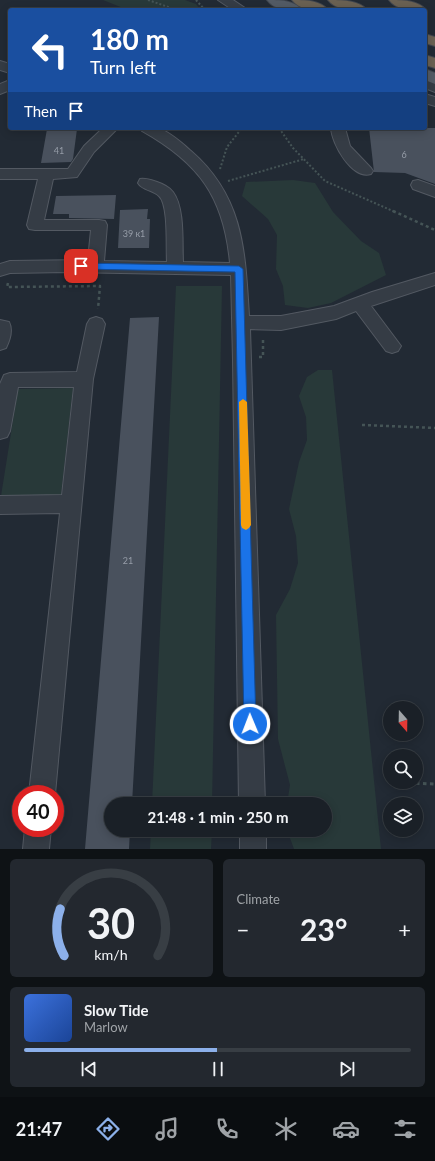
<!DOCTYPE html>
<html lang="en">
<head>
<meta charset="utf-8">
<style>
	body { margin:0; font-family:Lato,sans-serif; background:#23282f; color:#f1f3f6; height:100vh; display:flex; flex-direction:column; font-size:15px; white-space:nowrap }
	* { box-sizing:border-box; margin:0 }
	p { font-size:13px; color:#9fa3a7 }
	.icon { flex:none; width:22px; height:22px; fill:none; stroke:currentColor; stroke-width:2; stroke-linecap:round; stroke-linejoin:round }
	.map { position:relative; height:849px; overflow:hidden }
	.side { display:flex; flex-direction:column; gap:10px; padding:10px; background:#0e1215; flex:1 }
	.side>* { flex:none }
	.hud { position:absolute; left:8px; top:8px; width:419px; height:122px; border-radius:4px; box-shadow:0 2px 10px #0003,0 0 0 1px #383e44; background:#1a4fa0; color:#fff; overflow:hidden }
	.needle { width:26px; rotate:160deg }
	.buttons { position:absolute; left:383px; top:701px; display:grid; gap:8px }
	.buttons a { display:grid; place-items:center; width:40px; height:40px; border-radius:50%; background:#1a2027; box-shadow:0 2px 10px #0003,0 0 0 1px #383e44; font-size:20px }
	.speed { position:absolute; left:12px; top:785px; display:flex; gap:8px; font-size:20px; font-weight:700; text-align:center }
	.speed>* { display:grid; place-content:center; width:52px; height:52px; border-radius:50%; background:#1a2027; box-shadow:0 2px 10px #0003,0 0 0 1px #383e44; line-height:1 }
	.speed .limit { border:6px solid #d22; background:#fff; color:#111 }
	.pin { position:absolute; display:grid; place-items:center; width:34px; height:34px; color:#fff; margin:-17px; border-radius:8px; box-shadow:0 2px 6px #0006 }
	.me { position:absolute; width:44px; margin:-22px; rotate:359deg; stroke-linejoin:round; filter:drop-shadow(0 0 3px #0008) }
	.turn { display:flex; align-items:center; gap:14px; height:84px; padding:0 16px; font-size:18px }
	.turn .icon { width:52px; height:52px; stroke-width:2.5 }
	.turn b { display:block; font-size:28px; line-height:34px }
	.then { display:flex; align-items:center; height:38px; padding:0 16px; background:#0003; gap:8px; font-size:15px }
	.big { font-size:30px; font-weight:700; line-height:1.1 }
	.side .widget { flex:1; display:flex; flex-direction:column; justify-content:center; gap:6px; min-width:0; padding:0 14px; border-radius:6px; background:#23282f }
	.side .dial { align-items:center; gap:0 }
	.dial svg { height:104px; overflow:visible; fill:none; stroke:#383e44; stroke-width:7; stroke-linecap:round; text-anchor:middle }
	.dial text { fill:#f1f3f6; stroke:none }
	.song { display:flex; align-items:center; gap:12px }
	.cover { width:48px; height:48px; border-radius:6px; background:linear-gradient(135deg,hsl(220 70% 55%),hsl(220 70% 35%)) }
	.played { height:4px; border-radius:2px; background:linear-gradient(90deg,#8cb0ea 50%,#383e44 50%) }
	.keys { display:flex; justify-content:space-around; direction:ltr }
	.heat { display:flex; justify-content:space-between; align-items:center; font-size:22px; direction:ltr }
	.side .tiles { flex:1; display:grid; gap:10px; grid-template-columns:1fr 1fr }
	.widget:last-child { grid-column:span 2 }
	.trip { position:absolute; left:104px; top:797px; width:228px; height:40px; border-radius:20px; background:#1a2027; box-shadow:0 2px 10px #0003,0 0 0 1px #383e44; font-weight:700; line-height:40px; text-align:center }
	.tabs { display:flex; height:64px; justify-content:space-around; align-items:center; background:#0a0d10; color:#9fa3a7 }
	.tabs .icon { width:28px; height:28px }
	.tabs .current { color:#8cb0ea }
	.tabs b { font-size:18px; color:#f1f3f6 }
	.map>svg:first-child { display:block }
	.green { fill:#283939 }
	.building { fill:#49515d }
	.lines { fill:none; stroke-linecap:round; stroke-linejoin:round }
	.minor-casing { stroke:#535962; stroke-width:2 }
	.major-casing { stroke:#3f454e; stroke-width:2 }
	.highway-casing { stroke:#40464f; stroke-width:2 }
	.path-far2 { stroke:#455456; stroke-width:2; stroke-dasharray:2 2; stroke-linecap:butt }
	.path-far1 { stroke:#455456; stroke-width:2.5; stroke-dasharray:3 3; stroke-linecap:butt }
	.path { stroke:#455456; stroke-width:3; stroke-dasharray:3.5 3.5; stroke-linecap:butt }
	.minor { fill:#353c45; fill-rule:evenodd }
	.major { fill:#535b65; fill-rule:evenodd }
	.highway { fill:#6a6153; fill-rule:evenodd }
	.route { fill:#1a73e8; stroke:#114b97 }
	.slow { fill:#f59e0b }
	.labels { text-anchor:middle; stroke-width:4; stroke-linejoin:round; paint-order:stroke }
	.number-label { font-size:9px; fill:#969da8 }
</style>
</head>
<body>
<div class="map">
<svg width="435" height="849" viewBox="0 0 435 849">
	<rect width="100%" height="100%" fill="#222a34"/>
	<path class="green" d="M103,0H185L196,4L201,10H128Z
		M293,180L315,183L333,212L361,241L379,253L386,275L331,303L308,308L285,305L283,286L276,269L277,235L268,219L242,196L246,182Z
		M176,286H222L212,804H152Z
		M318,370H332L381,849H294L287,830H325V804H287L290,785L278,739L276,615L290,589L298,563L296,536L289,509L299,462L307,440L306,417L299,396L307,377Z
		M73,388L61,495L1,496L18,389Z
		M151,830H212L211,849H150Z"/>
	<path class="building" d="M369,128H435V184L405,173L374,172Z
		M47,129H77L73,159L71,162L41,163Z
		M116,195L114,219L69,218V214H53L56,196Z
		M148,209L147,219H150L149,248H118L120,210Z
		M159,317L132,804H111V830H130L129,849H85L130,318Z"/>
	<g class="lines">
		<defs>
			<path id="minor" d="M218,0H233L248,10H233Z
				M0,61L10,64V73L0,70Z
				M425,79L435,83V92L425,88Z
				M10,80V90L0,94V84Z
				M425,94L435,97V106L425,103Z
				M103,128H118L94,152L77,177L53,179L44,220H99L105,221L107,225L104,261L167,262C166,248 169,205 159,196C153,190 142,190 138,183L140,179C146,178 151,180 157,182C163,184 169,187 173,192C185,208 182,243 183,262L230,263C224,197 199,163 142,131L140,128C146,128 153,127 158,128C170,132 182,143 191,151C244,197 245,251 249,316H281L334,306L372,292L435,273V285L371,306L401,346L398,351L392,353L386,351L356,311L336,319L281,330L250,329L265,804H239L233,360L231,275L66,272L10,273L0,276V264L10,261L88,260L91,230H35L29,229L27,225L38,179H0V169H68L84,146Z
				M331,128H345L350,146L371,168L373,171L371,174C352,180 332,144 331,128Z
				M418,180L435,186V197L413,189L411,185L413,181Z
				M96,317L102,319L105,324L93,379L55,794H29L60,513L0,514V496L62,495L74,387H18L10,431L7,437L0,439V384L4,375L10,373L77,372L87,324L90,319Z
				M0,320L9,322C13,330 10,340 6,348L0,350Z
				M25,828H51L49,849H23Z
				M240,830H266V849H240Z"/>
			<path id="major" d="M267,0C279,0 294,0 302,10C290,10 275,11 267,0Z
				M425,69L435,73V84L425,80Z"/>
			<path id="highway" d="M292,0C304,0 320,0 328,10C316,10 300,11 292,0Z
				M328,0C340,0 359,0 367,10C355,10 336,11 328,0Z
				M389,0C401,0 418,0 426,10L425,11V10C414,10 397,11 389,0Z
				M425,34L435,37V46L425,43Z
				M425,55L435,58V68L425,65Z"/>
		</defs>
		<use href="#minor" class="minor-casing"/>
		<use href="#major" class="major-casing"/>
		<use href="#highway" class="highway-casing"/>
		<path class="path-far2" d="M148,0L177,10
			M196,0L205,10
			M279,128L293,148L325,181L395,212
			M220,169L227,147L242,128
			M228,181L304,159"/>
		<path class="path-far1" d="M393,211L435,230
			M8,283L7,287L100,286L98,309
			M259,357H263V339
			M362,425L435,428"/>
		<path class="path" d="M409,783L435,784"/>
		<use href="#minor" class="minor"/>
		<use href="#major" class="major"/>
		<use href="#highway" class="highway"/>
	</g>
	<path class="route" d="M81,263L239,266L243,269L256,724L254,728L250,730L246,728L244,724L235,272L81,269L77,266Z"/>
	<path class="slow" d="M243,399L247,402L251,525L249,528L246,530L242,528L241,525L239,402Z"/>
	<g class="labels">
		<g class="number-label">
			<text x="59" y="154">41</text>
			<text x="404" y="158">6</text>
			<text x="134" y="237">39 к1</text>
			<text x="128" y="564">21</text>
		</g>
	</g>
</svg>
<div class="buttons">
<a><svg class="needle" viewBox="-14 -14 28 28"><path d="M0-13l5 13h-10z" fill="#e53935"/><path d="M0 13l5-13h-10z" fill="#9fa3a7"/></svg></a>
<a><svg class="icon" aria-label="search" viewBox="0 0 24 24"><circle cx="10" cy="10" r="6"/><path d="M15 15l6 6"/></svg></a>
<a><svg class="icon" aria-label="layers" viewBox="0 0 24 24"><path d="M12 4l9 5-9 5-9-5zM3 14l9 5 9-5"/></svg></a>
</div>
<div class="speed"><div class="limit">40</div></div>
<div class="pin" style="left:81px;top:266px;background:#d93025"><svg class="icon" aria-label="arrive" viewBox="0 0 24 24"><path d="M6 21V4h12l-3 4 3 4H6"/></svg></div>
<svg class="me" style="left:250px;top:724px" viewBox="-20 -20 40 40"><circle r="17" fill="#1a73e8" stroke="#fff" stroke-width="3"/><path d="M0-11L8 9 0 5-8 9z" fill="#fff"/></svg>
<div class="trip">21:48 · 1 min · 250 m</div>
<div class="hud">
<div class="turn"><svg class="icon" aria-label="left" viewBox="0 0 24 24"><path d="M17 20v-9H6M10 6l-5 5 5 5"/></svg><div><b>180 m</b>Turn left</div></div>
<div class="then">Then<svg class="icon" aria-label="arrive" viewBox="0 0 24 24"><path d="M6 21V4h12l-3 4 3 4H6"/></svg></div>
</div>
</div>
<section class="side">
<div class="tiles">
<div class="widget dial"><svg viewBox="0 0 100 80">
<path d="M14 69A42 42 0 1 1 86 69"/>
<path d="M14 69A42 42 0 0 1 11 33" stroke="#8cb0ea"/>
<text x="50" y="56" font-size="32" font-weight="700">30</text>
<text x="50" y="72" font-size="11">km/h</text>
</svg></div>
<div class="widget"><p>Climate</p>
<div class="heat"><a>−</a><b class="big">23°</b><a>+</a></div>
</div>
<div class="widget">
<div class="song"><i class="cover"></i><div><b>Slow Tide</b><p>Marlow</p></div></div>
<div class="played"></div>
<div class="keys"><svg class="icon" aria-label="previous" viewBox="0 0 24 24"><path d="M18 5L8 12l10 7zM5 5v14"/></svg><svg class="icon" aria-label="pause" viewBox="0 0 24 24"><path d="M8 5v14M16 5v14"/></svg><svg class="icon" aria-label="next" viewBox="0 0 24 24"><path d="M6 5l10 7-10 7zM19 5v14"/></svg></div>
</div>
</div>
</section>
<nav class="tabs">
<b>21:47</b>
<svg class="icon current" aria-label="directions" viewBox="0 0 24 24"><path d="M12 3l9 9-9 9-9-9zM9 14v-3h6M13 9l2 2-2 2"/></svg>
<svg class="icon" aria-label="music" viewBox="0 0 24 24"><path d="M9 18V5l10-2v13"/><circle cx="6" cy="18" r="3"/><circle cx="16" cy="16" r="3"/></svg>
<svg class="icon" aria-label="phone" viewBox="0 0 24 24"><path d="M5 4h4l2 5-3 2q2 4 5 5l2-3 5 2v4C11 20 4 13 5 4z"/></svg>
<svg class="icon" aria-label="climate" viewBox="0 0 24 24"><path d="M12 3v18M4 7l16 10M4 17L20 7"/></svg>
<svg class="icon" aria-label="car" viewBox="0 0 24 24"><path d="M5 17H2v-5l4-1 3-4h7l3 4 3 1v5h-3M9 17h6M6 11h13"/><circle cx="7" cy="17" r="2"/><circle cx="17" cy="17" r="2"/></svg>
<svg class="icon" aria-label="filters" viewBox="0 0 24 24"><path d="M4 7h16M4 17h16"/><circle cx="9" cy="7" r="2"/><circle cx="15" cy="17" r="2"/></svg>
</nav>
</body>
</html>
